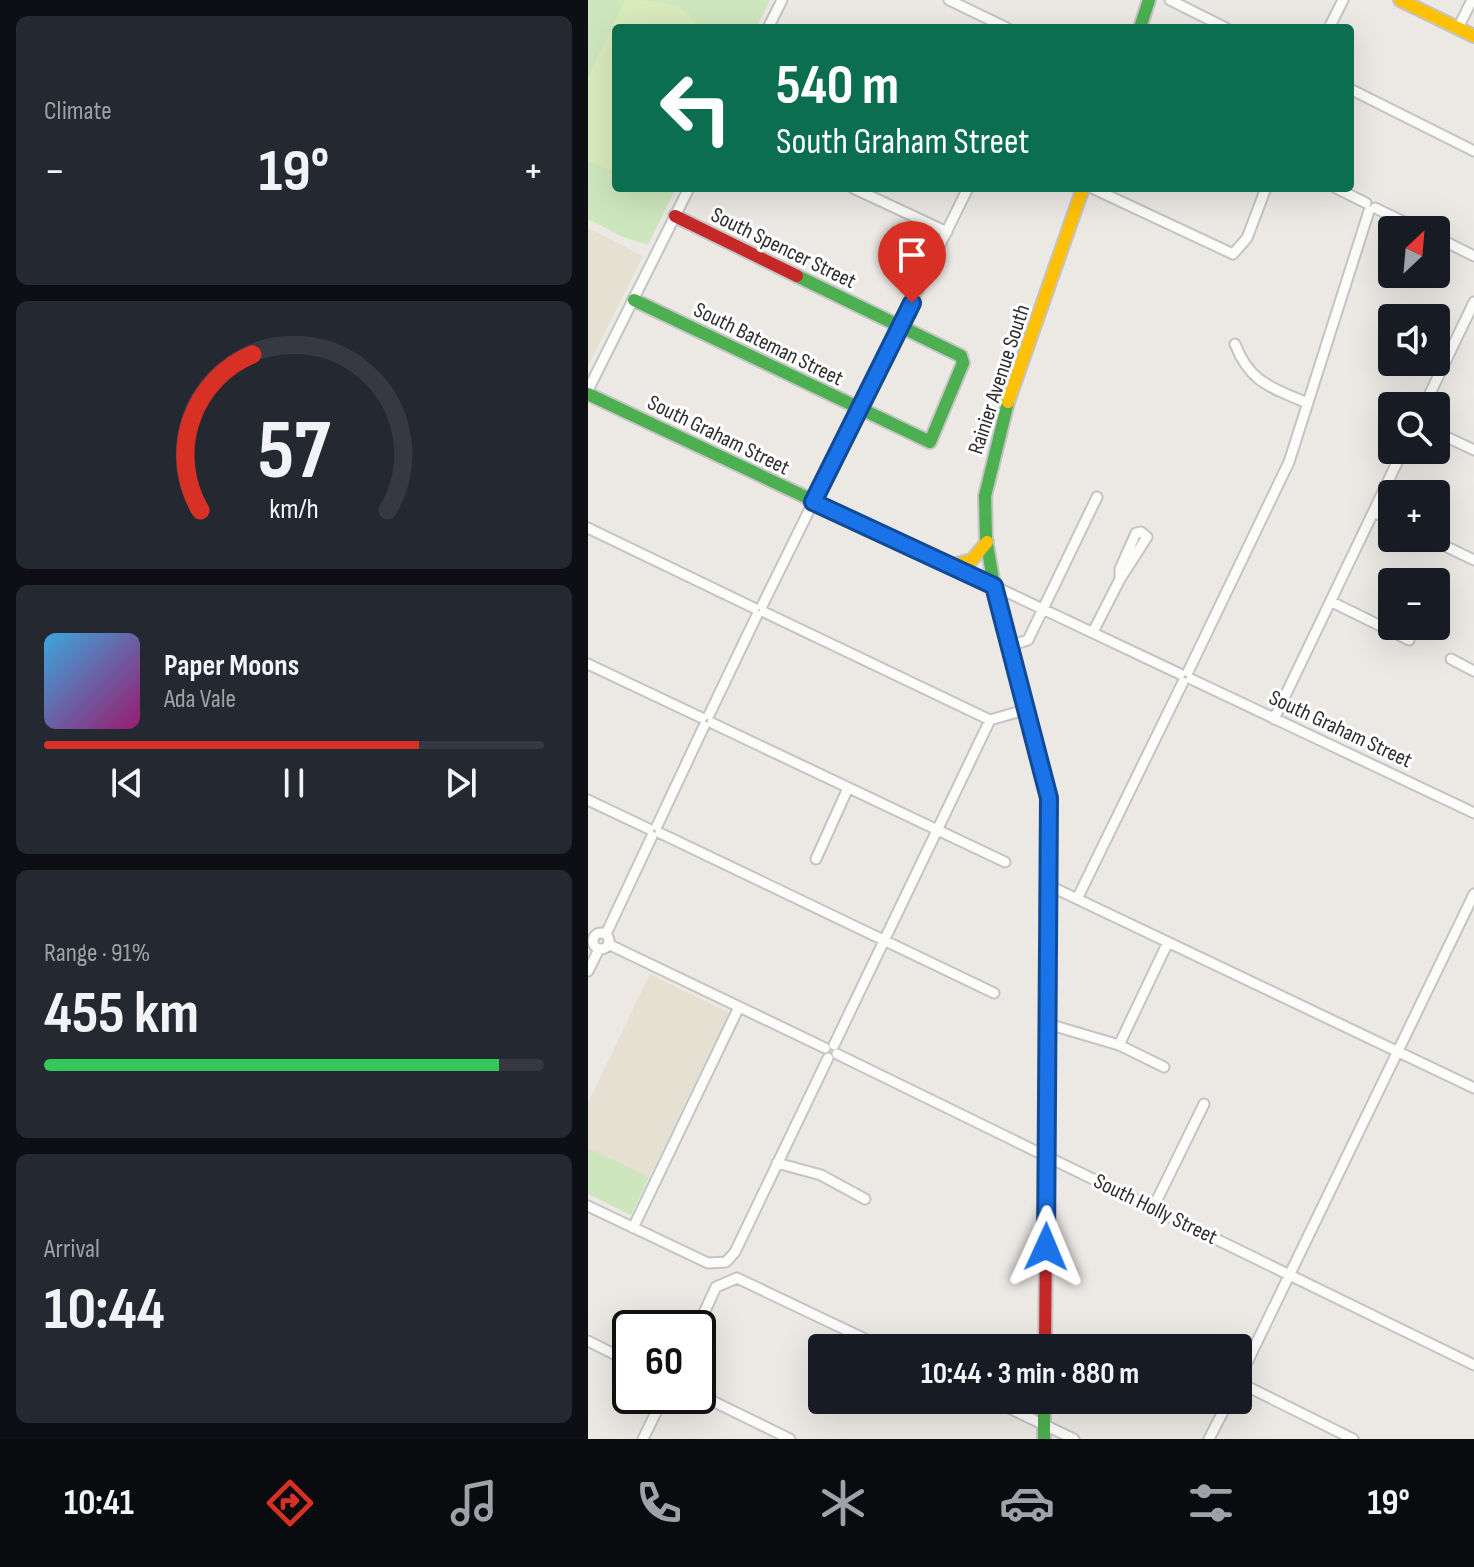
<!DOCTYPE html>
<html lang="en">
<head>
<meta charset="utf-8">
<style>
	body { margin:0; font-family:"Sofia Sans Condensed",sans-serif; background:#242831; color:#f1f3f6; height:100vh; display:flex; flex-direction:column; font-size:30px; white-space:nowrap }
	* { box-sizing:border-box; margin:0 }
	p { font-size:26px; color:#9ea1a6 }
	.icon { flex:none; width:44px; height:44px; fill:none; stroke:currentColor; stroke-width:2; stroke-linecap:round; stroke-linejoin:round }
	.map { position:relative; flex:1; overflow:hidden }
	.details { display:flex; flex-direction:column; gap:16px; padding:16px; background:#0d0f14; width:588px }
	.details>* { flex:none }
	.banner { position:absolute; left:24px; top:24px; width:742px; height:168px; border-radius:8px; box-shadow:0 8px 32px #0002; background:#0b6e4f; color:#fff; overflow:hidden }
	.needle { width:52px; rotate:26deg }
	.tools { position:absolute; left:790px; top:216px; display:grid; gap:16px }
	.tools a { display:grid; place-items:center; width:72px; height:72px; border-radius:8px; background:#171b24; box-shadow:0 8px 32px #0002; font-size:40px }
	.speed { position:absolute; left:24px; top:1310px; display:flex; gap:16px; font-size:40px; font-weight:700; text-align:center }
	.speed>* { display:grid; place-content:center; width:104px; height:104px; border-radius:50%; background:#171b24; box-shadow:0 8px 32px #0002; line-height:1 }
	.speed .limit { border:4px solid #111; border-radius:12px; background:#fff; color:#111 }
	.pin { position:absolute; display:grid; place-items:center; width:68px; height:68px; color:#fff; margin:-82px -34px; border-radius:50% 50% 50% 0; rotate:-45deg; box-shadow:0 0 8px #0007 }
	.pin .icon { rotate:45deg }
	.me { position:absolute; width:88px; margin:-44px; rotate:1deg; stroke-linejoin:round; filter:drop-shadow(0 0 6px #0008) }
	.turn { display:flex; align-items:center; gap:28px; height:168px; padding:0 32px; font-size:36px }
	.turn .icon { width:104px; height:104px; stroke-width:2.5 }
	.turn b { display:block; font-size:56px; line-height:68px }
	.big { font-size:60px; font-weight:700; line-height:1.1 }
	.details .tile { flex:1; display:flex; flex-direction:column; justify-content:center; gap:12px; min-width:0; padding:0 28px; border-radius:12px; background:#242831 }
	.details .dial { align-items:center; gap:0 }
	.dial svg { height:208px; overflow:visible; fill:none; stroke:#363941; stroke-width:7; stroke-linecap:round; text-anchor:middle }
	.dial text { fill:#f1f3f6; stroke:none }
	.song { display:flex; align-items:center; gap:24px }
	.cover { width:96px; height:96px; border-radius:12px; background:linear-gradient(135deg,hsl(200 70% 55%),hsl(320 70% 35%)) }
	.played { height:8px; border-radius:4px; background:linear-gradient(90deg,#d93025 75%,#363941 75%) }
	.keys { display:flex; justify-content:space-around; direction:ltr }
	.heat { display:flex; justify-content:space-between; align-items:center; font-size:44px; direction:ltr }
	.charge { height:12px; border-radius:6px; background:linear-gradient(90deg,#34c759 91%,#363941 0) }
	.trip { position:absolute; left:220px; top:1334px; width:444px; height:80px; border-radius:8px; background:#171b24; box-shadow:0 8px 32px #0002; font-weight:700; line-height:80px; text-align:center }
	.menu { display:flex; height:128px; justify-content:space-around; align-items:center; background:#090b0e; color:#9ea1a6 }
	.menu .icon { width:56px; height:56px }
	.menu .current { color:#d93025 }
	.menu b { font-size:36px; color:#f1f3f6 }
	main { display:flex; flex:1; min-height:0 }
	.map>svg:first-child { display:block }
	.education { fill:#e6e0d3 }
	.green { fill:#cee6be }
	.pitch { fill:#d9eabb }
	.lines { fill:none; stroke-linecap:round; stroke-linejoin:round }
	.street-casing { stroke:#c5c4c5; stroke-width:13 }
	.fast-casing { stroke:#c5c4c5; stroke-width:16 }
	.slow-casing { stroke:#c5c4c5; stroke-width:16 }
	.jam-casing { stroke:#c5c4c5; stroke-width:16 }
	.street { stroke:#fcfcfb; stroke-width:9 }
	.fast { stroke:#4caf50; stroke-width:12 }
	.slow { stroke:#ffc107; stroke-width:12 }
	.jam { stroke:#c62828; stroke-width:12 }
	.route-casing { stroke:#114b97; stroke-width:20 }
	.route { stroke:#1a73e8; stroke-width:14 }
	.labels { text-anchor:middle; stroke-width:6; stroke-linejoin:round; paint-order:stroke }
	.street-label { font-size:22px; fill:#2e2e2e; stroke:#fff }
</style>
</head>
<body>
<main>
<section class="details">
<div class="tile"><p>Climate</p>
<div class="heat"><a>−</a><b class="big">19°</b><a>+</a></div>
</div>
<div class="tile dial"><svg viewBox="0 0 100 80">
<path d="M14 69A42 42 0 1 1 86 69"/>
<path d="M14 69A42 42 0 0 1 34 9" stroke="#d93025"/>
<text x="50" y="56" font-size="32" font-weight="700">57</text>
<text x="50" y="72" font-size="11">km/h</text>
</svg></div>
<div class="tile">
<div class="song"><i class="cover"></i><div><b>Paper Moons</b><p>Ada Vale</p></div></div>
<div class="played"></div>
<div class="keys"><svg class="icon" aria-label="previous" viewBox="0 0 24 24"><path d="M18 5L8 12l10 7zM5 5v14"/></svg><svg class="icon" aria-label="pause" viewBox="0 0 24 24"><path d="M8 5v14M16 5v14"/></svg><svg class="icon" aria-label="next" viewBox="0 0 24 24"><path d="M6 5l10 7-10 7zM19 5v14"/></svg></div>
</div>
<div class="tile"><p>Range · 91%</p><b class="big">455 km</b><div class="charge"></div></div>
<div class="tile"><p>Arrival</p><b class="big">10:44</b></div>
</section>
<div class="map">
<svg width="886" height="1439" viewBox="0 0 886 1439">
	<rect width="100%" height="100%" fill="#ece8e4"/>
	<path class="education" d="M0,228L55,256L0,366Z
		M62,974L141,1013L43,1215L0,1194V1103Z"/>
	<path class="green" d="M0,0H182L168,28H28V188H88L60,245L35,237L0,219Z
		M0,1148L61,1177L43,1215L0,1194Z"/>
	<path class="pitch" d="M37,0C69,0 96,0 111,28H28V173L0,161V77Z"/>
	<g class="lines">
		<defs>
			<path id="street" d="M361,0L419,28
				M582,0L638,28
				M180,28L194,0
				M741,28L755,0
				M870,28L884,0
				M762,89L886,151
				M265,188L359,232
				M504,188L645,254L659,238L678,188
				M748,188L778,203
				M787,208L833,230
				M848,237L886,256
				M647,344C662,383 683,387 719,403
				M0,390L101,188
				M836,406L886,302
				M848,432L886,450
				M786,512L804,521
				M0,528L166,608
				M840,538L886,560
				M406,586L592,674
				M744,602L821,640
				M174,606L380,188
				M176,612L402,720L440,709
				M505,632L532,579V569L548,533L553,532L559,537L532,579
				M421,646L440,640L509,497
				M863,659L886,671
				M0,664L114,718
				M600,672L701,462L781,211
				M603,679L886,813
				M121,715L169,615
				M686,719L815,450
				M124,723L417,862
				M0,800L61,829
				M69,826L116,726
				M72,833L406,993
				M228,859L260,788
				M462,886L886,1088
				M489,899L595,682
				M5 941a8 8 0 1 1 16 0a8 8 0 1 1-16 0Z
				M18,934L64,836
				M20,944L237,1048
				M0,971L11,949
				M460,1024L531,1045L576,1067
				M246,1045L402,720
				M531,1045L580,942
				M249,1054L886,1365
				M189,1163L233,1175L277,1199
				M0,1206L120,1263L138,1262L147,1252L240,1058
				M566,1206L616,1104
				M45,1228L151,1007
				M109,1328L128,1287L149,1278L296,1348
				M0,1341L42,1362
				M650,1381L886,894
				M650,1382L765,1439
				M110,1394L202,1439
				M404,1400L486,1439
				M55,1439L76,1396
				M621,1439L641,1400"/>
			<path id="fast" d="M552,28L561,0
				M46,300L342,442L375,363L373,356L209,276
				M0,394L406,586
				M420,402L397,496L398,538L406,586L461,798L460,989
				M456,1400V1439"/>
			<path id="slow" d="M812,0L886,36
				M420,402L495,188
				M361,566L384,560L399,542"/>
			<path id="jam" d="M87,216L209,276
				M457,1348L460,989"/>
		</defs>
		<use href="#street" class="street-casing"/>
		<use href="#fast" class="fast-casing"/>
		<use href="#slow" class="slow-casing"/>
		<use href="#jam" class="jam-casing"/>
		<use href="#street" class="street"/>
		<use href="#fast" class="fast"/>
		<use href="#slow" class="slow"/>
		<use href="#jam" class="jam"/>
	</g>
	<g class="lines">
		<defs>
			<path id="route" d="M324,303L225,502L406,586L461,798L458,1247"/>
		</defs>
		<use href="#route" class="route-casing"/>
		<use href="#route" class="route"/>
	</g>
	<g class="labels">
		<g class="street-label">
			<text transform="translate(196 247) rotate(26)" y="8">South Spencer Street</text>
			<text transform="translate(181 343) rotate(26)" y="8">South Bateman Street</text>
			<text transform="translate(410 379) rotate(-72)" y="8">Rainier Avenue South</text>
			<text transform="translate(131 434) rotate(26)" y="8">South Graham Street</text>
			<text transform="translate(753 728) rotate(25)" y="8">South Graham Street</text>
			<text transform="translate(568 1208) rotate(26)" y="8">South Holly Street</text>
		</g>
	</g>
</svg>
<div class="tools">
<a><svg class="needle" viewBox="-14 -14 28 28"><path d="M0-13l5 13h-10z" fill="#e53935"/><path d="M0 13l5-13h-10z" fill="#9ea1a6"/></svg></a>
<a><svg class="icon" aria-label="sound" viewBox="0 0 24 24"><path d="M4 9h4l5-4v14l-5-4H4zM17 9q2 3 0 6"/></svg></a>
<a><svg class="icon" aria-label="search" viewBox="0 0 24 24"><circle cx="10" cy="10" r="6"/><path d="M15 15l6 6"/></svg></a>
<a>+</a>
<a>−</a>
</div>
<div class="speed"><div class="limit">60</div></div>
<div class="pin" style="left:324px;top:303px;background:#d93025"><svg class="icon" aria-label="arrive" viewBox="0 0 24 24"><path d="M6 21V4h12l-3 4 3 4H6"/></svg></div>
<svg class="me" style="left:458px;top:1247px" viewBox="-20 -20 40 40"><path d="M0-17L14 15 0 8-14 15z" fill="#1a73e8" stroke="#fff" stroke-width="4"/></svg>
<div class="trip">10:44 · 3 min · 880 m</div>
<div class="banner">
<div class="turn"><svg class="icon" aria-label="left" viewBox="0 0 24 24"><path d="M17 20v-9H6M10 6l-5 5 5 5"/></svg><div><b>540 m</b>South Graham Street</div></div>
</div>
</div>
</main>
<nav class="menu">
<b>10:41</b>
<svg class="icon current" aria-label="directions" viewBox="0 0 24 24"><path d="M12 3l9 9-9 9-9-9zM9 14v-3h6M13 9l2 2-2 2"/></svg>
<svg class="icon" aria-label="music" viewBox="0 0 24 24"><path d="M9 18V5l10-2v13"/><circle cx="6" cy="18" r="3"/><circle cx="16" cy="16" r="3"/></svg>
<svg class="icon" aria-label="phone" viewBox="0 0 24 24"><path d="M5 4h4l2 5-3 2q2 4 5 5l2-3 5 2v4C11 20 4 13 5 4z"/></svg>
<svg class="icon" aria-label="climate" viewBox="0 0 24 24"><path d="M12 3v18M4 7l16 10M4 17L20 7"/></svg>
<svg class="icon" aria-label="car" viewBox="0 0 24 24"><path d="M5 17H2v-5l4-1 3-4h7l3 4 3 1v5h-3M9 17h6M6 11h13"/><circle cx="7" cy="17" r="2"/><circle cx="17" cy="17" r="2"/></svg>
<svg class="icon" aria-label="filters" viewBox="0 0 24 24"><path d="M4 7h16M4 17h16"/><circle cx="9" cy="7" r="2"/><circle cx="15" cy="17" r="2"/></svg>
<b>19°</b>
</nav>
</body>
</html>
